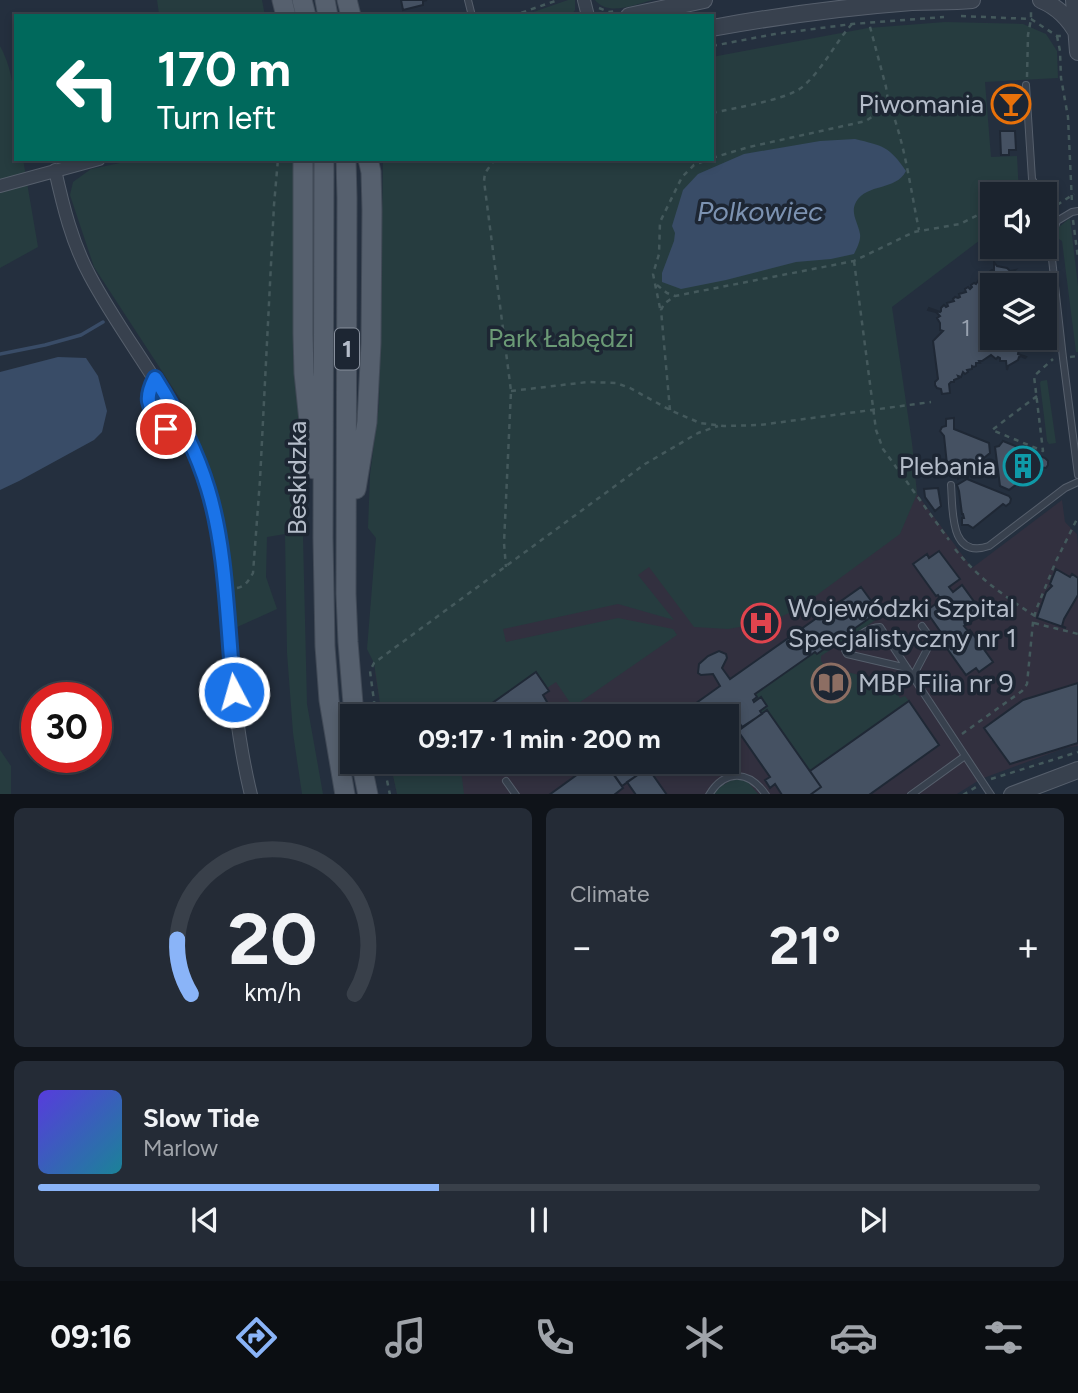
<!DOCTYPE html>
<html lang="en">
<head>
<meta charset="utf-8">
<style>
	body { margin:0; font-family:Figtree,sans-serif; background:#242b36; color:#f1f3f6; height:100vh; display:flex; flex-direction:column; font-size:26px; white-space:nowrap }
	* { box-sizing:border-box; margin:0 }
	p { font-size:23px; color:#a0a4aa }
	.icon { flex:none; width:38px; height:38px; fill:none; stroke:currentColor; stroke-width:2; stroke-linecap:round; stroke-linejoin:round }
	.map { position:relative; height:794px; overflow:hidden }
	.drawer { display:flex; flex-direction:column; gap:14px; padding:14px; background:#0f1319; flex:1 }
	.drawer>* { flex:none }
	.guide { position:absolute; left:14px; top:14px; width:700px; height:147px; border-radius:0px; box-shadow:0 4px 10px #0003,0 0 0 2px #39404a; background:#00695c; color:#fff; overflow:hidden }
	.tools { position:absolute; left:980px; top:182px; display:grid; gap:14px }
	.tools a { display:grid; place-items:center; width:77px; height:77px; border-radius:0px; background:#1b232e; box-shadow:0 4px 10px #0003,0 0 0 2px #39404a; font-size:35px }
	.speed { position:absolute; left:21px; top:682px; display:flex; gap:14px; font-size:35px; font-weight:700; text-align:center }
	.speed>* { display:grid; place-content:center; width:91px; height:91px; border-radius:50%; background:#1b232e; box-shadow:0 4px 10px #0003,0 0 0 2px #39404a; line-height:1 }
	.speed .limit { border:10px solid #d22; background:#fff; color:#111 }
	.pin { position:absolute; display:grid; place-items:center; width:60px; height:60px; color:#fff; margin:-30px; border:4px solid #fff; border-radius:50%; box-shadow:0 2px 7px #0007 }
	.me { position:absolute; width:77px; margin:-38px; rotate:354deg; stroke-linejoin:round; filter:drop-shadow(0 0 5px #0008) }
	.turn { display:flex; align-items:center; gap:24px; height:147px; padding:0 28px; font-size:32px }
	.turn .icon { width:91px; height:91px; stroke-width:2.5 }
	.turn b { display:block; font-size:49px; line-height:60px }
	.big { font-size:52px; font-weight:700; line-height:1.1 }
	.drawer .card { flex:1; display:flex; flex-direction:column; justify-content:center; gap:10px; min-width:0; padding:0 24px; border-radius:10px; background:#242b36 }
	.drawer .dial { align-items:center; gap:0 }
	.dial svg { height:182px; overflow:visible; fill:none; stroke:#39404a; stroke-width:7; stroke-linecap:round; text-anchor:middle }
	.dial text { fill:#f1f3f6; stroke:none }
	.song { display:flex; align-items:center; gap:21px }
	.cover { width:84px; height:84px; border-radius:10px; background:linear-gradient(135deg,hsl(250 70% 55%),hsl(190 70% 35%)) }
	.played { height:7px; border-radius:4px; background:linear-gradient(90deg,#8ab4f8 40%,#39404a 40%) }
	.keys { display:flex; justify-content:space-around; direction:ltr }
	.heat { display:flex; justify-content:space-between; align-items:center; font-size:38px; direction:ltr }
	.drawer .tiles { flex:1; display:grid; gap:14px; grid-template-columns:1fr 1fr }
	.card:last-child { grid-column:span 2 }
	.trip { position:absolute; left:340px; top:704px; width:399px; height:70px; border-radius:0px; background:#1b232e; box-shadow:0 4px 10px #0003,0 0 0 2px #39404a; font-weight:700; line-height:70px; text-align:center }
	.menu { display:flex; height:112px; justify-content:space-around; align-items:center; background:#0b0e12; color:#a0a4aa }
	.menu .icon { width:49px; height:49px }
	.menu .on { color:#8ab4f8 }
	.menu b { font-size:32px; color:#f1f3f6 }
	.map>svg:first-child { display:block }
	.medical { fill:#32303f }
	.green { fill:#263c3f }
	.water { fill:#394c67 }
	.lines { fill:none; stroke-linecap:round; stroke-linejoin:round }
	.stream { stroke:#394c67; stroke-width:3.5 }
	.building { fill:#455162; stroke:#1f2835; stroke-width:2 }
	.service-casing { stroke:#565f6c; stroke-width:8 }
	.minor-casing { stroke:#565f6c; stroke-width:14 }
	.tertiary-casing { stroke:#565f6c; stroke-width:18 }
	.primary-casing { stroke:#414a57; stroke-width:21 }
	.path { stroke:#44595c; stroke-width:2.5; stroke-dasharray:5 5; stroke-linecap:butt }
	.service { stroke:#38414e; stroke-width:6 }
	.minor { stroke:#38414e; stroke-width:12 }
	.tertiary { stroke:#38414e; stroke-width:16 }
	.primary { stroke:#56606e; stroke-width:19 }
	.route-casing { stroke:#114b97; stroke-width:18 }
	.route { stroke:#1a73e8; stroke-width:12 }
	.labels { text-anchor:middle; stroke-width:7; stroke-linejoin:round; paint-order:stroke }
	.number-label { font-size:23px; fill:#98a1af }
	.shield { fill:#1d2633; stroke:#878f9c; stroke-width:2 }
	.shield-label { font-size:24px; font-weight:bold; fill:#b4bcc9 }
	.poi-label { font-size:26px; fill:#b4bcc9; stroke:#1d2633; text-anchor:end }
	.park-label { font-size:26px; fill:#6b9a76; stroke:#1d2633 }
	.street-label { font-size:26px; fill:#b4bcc9; stroke:#1d2633 }
	.water-label { font-size:28px; font-style:italic; fill:#7c92b1; stroke:#1d2633 }
</style>
</head>
<body>
<div class="map">
<svg width="1078" height="795" viewBox="0 0 1078 795">
	<rect width="100%" height="100%" fill="#242f3e"/>
	<path class="medical" d="M912,443L917,494L972,568L1062,500L1065,522L1077,534L1078,547V746L1065,748L981,779L957,794H397L390,761H726V716H382L375,672L515,574Z"/>
	<path class="green" d="M157,0H262L265,16H130L159,14Z
		M568,0H575V10L571,16H522Z
		M595,0H653C635,4 609,17 595,0Z
		M945,22L1023,24L1046,34L1057,51L1058,78L985,82L991,157L1017,156L1019,194H992V231L892,307L912,443L917,494L900,534L798,609L769,622L728,629L694,627L649,567L638,575L674,620L618,604L503,629L506,642L618,618L673,629L677,635L573,707L556,682L547,688L536,672L474,716H382L374,663L367,649L376,538L368,528L370,475L379,405L383,159H712V57L868,28Z
		M0,46C18,78 16,123 16,159H23L38,247L0,268Z
		M139,159H272L273,162L294,160L307,704L323,794H302L293,733L287,653L285,534L267,537L266,577L277,609L235,628L226,548L209,471L186,408L94,267L70,195L73,182L91,169Z
		M1070,218L1078,286V352H1076L1062,241L1053,235L1054,231Z
		M1047,380L1056,443L1049,444L1047,441L1040,383L1041,381Z
		M868,611L877,619L821,656V661L825,666L889,683L900,698L905,696L909,701L810,771L767,711L762,713C759,708 752,706 748,701L755,694L815,652L818,654L836,633Z
		M0,750L11,766V794H0Z
		M390,761H460L464,794H397Z
		M735,778L747,781L758,794L713,795L718,788Z"/>
	<path class="water" d="M855,139C883,146 889,146 906,171C896,191 867,183 856,202C850,213 858,222 860,234C861,240 857,248 854,254L831,259L796,262L726,280L681,289L662,282V273L674,241L675,233L672,226L683,190L698,174L744,154L820,141Z
		M58,357L86,358L98,376L107,411L102,432L94,440L19,481L0,490V372Z"/>
	<g class="lines">
		<path class="stream" d="M0,354L45,345L81,335L103,322"/>
	</g>
	<path class="building" d="M401,0H427L423,1V5L403,10Z
		M1013,95L1015,118L999,119L998,96Z
		M1000,131H1015L1016,150H1009V155H1001Z
		M994,262L997,266L1007,268L1010,271L1015,270L1008,276L1011,281L1009,284L1012,285H992V338H1017L1016,340L1018,341L1019,344L1017,345V347L1019,348L1018,354L1026,357L1025,358L1021,356L1019,357L1018,360L1008,366L1007,370L1006,361H1000V358L998,357L996,359L991,355L982,361H979L980,363H976V366L974,367L972,366V369L967,370L968,372L965,374L963,372L961,377L958,376L959,378L954,380V382H951L949,384L950,393L942,394L941,389L937,388L935,385V382L938,379L933,341L943,331L940,330V323L937,318L940,316L936,312L928,310L929,308L940,312L941,311V308L944,305L946,307L948,306L947,303L954,301L953,299L955,297L958,298L960,297L959,294L966,292L965,289L968,287L970,289L972,287L971,285L974,283L976,284L980,278L982,280L983,276L986,274L988,275L990,274L989,272L992,270L994,271Z
		M954,418V429L989,443L990,453L958,479L956,475L948,474L944,436L940,431L942,427L946,426V419Z
		M1003,441L1045,458L1048,461V465L1046,468L1040,467L1009,490L1000,486L995,447L999,446Z
		M967,479L1009,496L1011,499L1010,503L1006,506L1003,504L973,528L968,525H962V518H964L963,514H962L959,491L957,485Z
		M938,488L941,506L935,511L925,497L924,489Z
		M939,551L960,579L949,587L953,592L962,585L983,614L964,626L968,631L970,630L993,662L979,672L976,668L966,675L946,647L949,644L926,611L941,600L938,595L936,596L913,564L927,554L929,558Z
		M1056,569L1070,577L1072,574L1078,578V595L1064,619L1062,626L1066,628L1037,618L1046,592L1052,586L1050,584Z
		M861,587L877,609L872,612L874,615L851,631V633L846,634L817,654L815,652L755,694L757,697L753,700L754,702L761,697L767,706L760,711L762,714L742,727L737,719L733,722L726,714L724,716H678L720,686L713,674L701,675L698,673L699,664L708,656L719,651L726,654L727,658L722,668L730,679Z
		M536,672L549,691L543,695L547,702L527,716H474Z
		M832,674L839,684L831,690L824,680Z
		M1078,683V743L1010,764L984,728L1023,700Z
		M909,701L939,745L869,795H810L821,787L810,771Z
		M767,710L821,787L810,795H782L775,784L770,788L765,780L770,777L738,731Z
		M596,761H604L623,788L614,795H549Z
		M614,761H657L622,786L608,766Z
		M648,768L667,795H636L627,782Z"/>
	<g class="lines">
		<defs>
			<path id="service" d="M468,0L472,16
				M1026,85L1032,179L1041,194
				M1045,201L1057,221
				M1078,211L1072,212L1057,221L1050,241L1063,358L1078,475
				M154,380L149,390L148,403L166,429L178,433L186,434
				M951,485C953,509 949,560 989,546L1065,488L1078,482
				M907,668L847,654L845,650C851,640 868,627 880,627L991,795
				M913,676L932,640L922,626
				M506,781L516,795
				M709,795C725,769 749,770 766,795
				M911,795L965,756"/>
			<path id="minor" d="M584,0L588,16
				M55,170C63,206 72,243 90,276C129,349 184,408 208,489C221,531 224,577 227,621C232,679 237,738 251,795
				M0,186L99,159"/>
			<path id="tertiary" d="M1041,0C1058,7 1069,18 1078,35
				M1074,0L1078,52
				M629,16L704,0
				M712,28C778,16 845,7 912,2C932,1 952,2 972,0
				M1012,795L1078,770"/>
			<path id="primary" d="M282,0L286,16
				M302,0L306,16
				M325,0L328,16
				M347,0L351,16
				M303,159V334L304,373L314,469
				M324,159L323,538L325,646L329,700L345,795
				M346,159L347,198L346,594L348,642L354,716
				M356,489L367,422L371,343L372,210L371,172L368,159
				M361,761L368,795"/>
		</defs>
		<use href="#service" class="service-casing"/>
		<use href="#minor" class="minor-casing"/>
		<use href="#tertiary" class="tertiary-casing"/>
		<use href="#primary" class="primary-casing"/>
		<path class="path" d="M599,8L609,12L616,11
			M512,16L558,0
			M961,16L1031,19L1057,36H1064
			M1057,36L1060,51L1061,78L1068,117L1072,203
			M712,46L775,34L852,24L944,17
			M1027,77L1028,35L1031,19V10
			M888,101C905,142 910,187 919,230
			M712,113C734,108 785,100 801,88C823,70 834,44 852,24
			M712,158L749,147L866,121L880,111L888,101L886,87L869,23
			M495,159L485,173L484,181L511,391L504,543L506,567
			M1057,205L1074,194
			M1073,220L1078,258
			M854,261L876,430L883,449L949,540
			M657,285L667,293L675,296
			M660,308L653,274L659,254L660,222L682,177L694,165L710,159
			M1070,357L1078,356
			M511,391L588,382L616,383L630,388L670,410L700,423L724,426L760,425L931,402
			M1037,396L992,430L1043,451L1034,376L1053,359
			M670,410L661,310L664,304L675,296L854,261L914,232L960,224L992,208
			M955,549C977,577 1005,597 1035,616
			M237,588C246,586 249,580 253,573L260,480L274,205L278,159
			M1034,623C1049,627 1063,630 1078,634
			M376,716L370,671L374,663L645,464L698,433L718,426
			M962,734L1022,691L1027,684L1033,622L1036,610L1056,561L1078,517
			M383,761L390,795
			M991,779L1078,752
			M963,795L976,787"/>
		<use href="#service" class="service"/>
		<use href="#minor" class="minor"/>
		<use href="#tertiary" class="tertiary"/>
		<use href="#primary" class="primary"/>
	</g>
	<g class="lines">
		<defs>
			<path id="route" d="M166,429C151,407 142,404 155,378C177,413 196,449 208,489C227,551 227,627 234,692"/>
		</defs>
		<use href="#route" class="route-casing"/>
		<use href="#route" class="route"/>
	</g>
	<defs>
		<symbol id="bar-ring" viewBox="-11 -11 22 22"><circle r="9.5" fill="#1d2633" stroke="#e8710a" stroke-width="1.5"/><path d="M-6-5H6L.8 .8V4.5H3.5V6h-7V4.5H-.8V.8Z" fill="#e8710a"/></symbol>
		<symbol id="building-ring" viewBox="-11 -11 22 22"><circle r="9.5" fill="#1d2633" stroke="#0f9aa8" stroke-width="1.5"/><path d="M-4-6H4V6H1V3H-1V6H-4ZM-2.5-4.3h1.7v1.8h-1.7ZM.8-4.3h1.7v1.8H.8ZM-2.5-1h1.7V.8h-1.7ZM.8-1h1.7V.8H.8Z" fill="#0f9aa8"/></symbol>
		<symbol id="hospital-ring" viewBox="-11 -11 22 22"><circle r="9.5" fill="#1d2633" stroke="#e0444e" stroke-width="1.5"/><path d="M-5-5h3v3.5h4V-5h3V5h-3V1.5h-4V5h-3Z" fill="#e0444e"/></symbol>
		<symbol id="library-ring" viewBox="-11 -11 22 22"><circle r="9.5" fill="#1d2633" stroke="#8d6e63" stroke-width="1.5"/><path d="M-6-4Q-3-5.5-.7-3.5V5Q-3 3-6 4ZM6-4Q3-5.5 .7-3.5V5Q3 3 6 4Z" fill="#8d6e63"/></symbol>
	</defs>
	<g fill-rule="evenodd">
		<use href="#bar-ring" x="989" y="82" width="44" height="44"/>
		<use href="#building-ring" x="1001" y="444" width="44" height="44"/>
		<use href="#hospital-ring" x="739" y="601" width="44" height="44"/>
		<use href="#library-ring" x="809" y="661" width="44" height="44"/>
	</g>
	<g class="labels">
		<g class="number-label">
			<text x="966" y="336">1</text>
		</g>
		<rect class="shield" x="335" y="328.5" width="24" height="41" rx="5"/>
		<g class="shield-label">
			<text x="347" y="357">1</text>
		</g>
		<g class="poi-label">
			<text x="984" y="113">Piwomania</text>
			<text x="996" y="475">Plebania</text>
			<text x="788" y="617" text-anchor="start">Wojewódzki Szpital<tspan x="788" dy="30">Specjalistyczny nr 1</tspan></text>
			<text x="858" y="692" text-anchor="start">MBP Filia nr 9</text>
		</g>
		<g class="park-label">
			<text x="561" y="347">Park Łabędzi</text>
		</g>
		<g class="street-label">
			<text transform="translate(297 478) rotate(-90)" y="9">Beskidzka</text>
		</g>
		<g class="water-label">
			<text x="760" y="221">Polkowiec</text>
		</g>
	</g>
</svg>
<div class="tools">
<a><svg class="icon" aria-label="sound" viewBox="0 0 24 24"><path d="M4 9h4l5-4v14l-5-4H4zM17 9q2 3 0 6"/></svg></a>
<a><svg class="icon" aria-label="layers" viewBox="0 0 24 24"><path d="M12 4l9 5-9 5-9-5zM3 14l9 5 9-5"/></svg></a>
</div>
<div class="speed"><div class="limit">30</div></div>
<div class="pin" style="left:166px;top:429px;background:#d93025"><svg class="icon" aria-label="arrive" viewBox="0 0 24 24"><path d="M6 21V4h12l-3 4 3 4H6"/></svg></div>
<svg class="me" style="left:234px;top:692px" viewBox="-20 -20 40 40"><circle r="17" fill="#1a73e8" stroke="#fff" stroke-width="3"/><path d="M0-11L8 9 0 5-8 9z" fill="#fff"/></svg>
<div class="trip">09:17 · 1 min · 200 m</div>
<div class="guide">
<div class="turn"><svg class="icon" aria-label="left" viewBox="0 0 24 24"><path d="M17 20v-9H6M10 6l-5 5 5 5"/></svg><div><b>170 m</b>Turn left</div></div>
</div>
</div>
<section class="drawer">
<div class="tiles">
<div class="card dial"><svg viewBox="0 0 100 80">
<path d="M14 69A42 42 0 1 1 86 69"/>
<path d="M14 69A42 42 0 0 1 8 45" stroke="#8ab4f8"/>
<text x="50" y="56" font-size="32" font-weight="700">20</text>
<text x="50" y="72" font-size="11">km/h</text>
</svg></div>
<div class="card"><p>Climate</p>
<div class="heat"><a>−</a><b class="big">21°</b><a>+</a></div>
</div>
<div class="card">
<div class="song"><i class="cover"></i><div><b>Slow Tide</b><p>Marlow</p></div></div>
<div class="played"></div>
<div class="keys"><svg class="icon" aria-label="previous" viewBox="0 0 24 24"><path d="M18 5L8 12l10 7zM5 5v14"/></svg><svg class="icon" aria-label="pause" viewBox="0 0 24 24"><path d="M8 5v14M16 5v14"/></svg><svg class="icon" aria-label="next" viewBox="0 0 24 24"><path d="M6 5l10 7-10 7zM19 5v14"/></svg></div>
</div>
</div>
</section>
<nav class="menu">
<b>09:16</b>
<svg class="icon on" aria-label="directions" viewBox="0 0 24 24"><path d="M12 3l9 9-9 9-9-9zM9 14v-3h6M13 9l2 2-2 2"/></svg>
<svg class="icon" aria-label="music" viewBox="0 0 24 24"><path d="M9 18V5l10-2v13"/><circle cx="6" cy="18" r="3"/><circle cx="16" cy="16" r="3"/></svg>
<svg class="icon" aria-label="phone" viewBox="0 0 24 24"><path d="M5 4h4l2 5-3 2q2 4 5 5l2-3 5 2v4C11 20 4 13 5 4z"/></svg>
<svg class="icon" aria-label="climate" viewBox="0 0 24 24"><path d="M12 3v18M4 7l16 10M4 17L20 7"/></svg>
<svg class="icon" aria-label="car" viewBox="0 0 24 24"><path d="M5 17H2v-5l4-1 3-4h7l3 4 3 1v5h-3M9 17h6M6 11h13"/><circle cx="7" cy="17" r="2"/><circle cx="17" cy="17" r="2"/></svg>
<svg class="icon" aria-label="filters" viewBox="0 0 24 24"><path d="M4 7h16M4 17h16"/><circle cx="9" cy="7" r="2"/><circle cx="15" cy="17" r="2"/></svg>
</nav>
</body>
</html>
